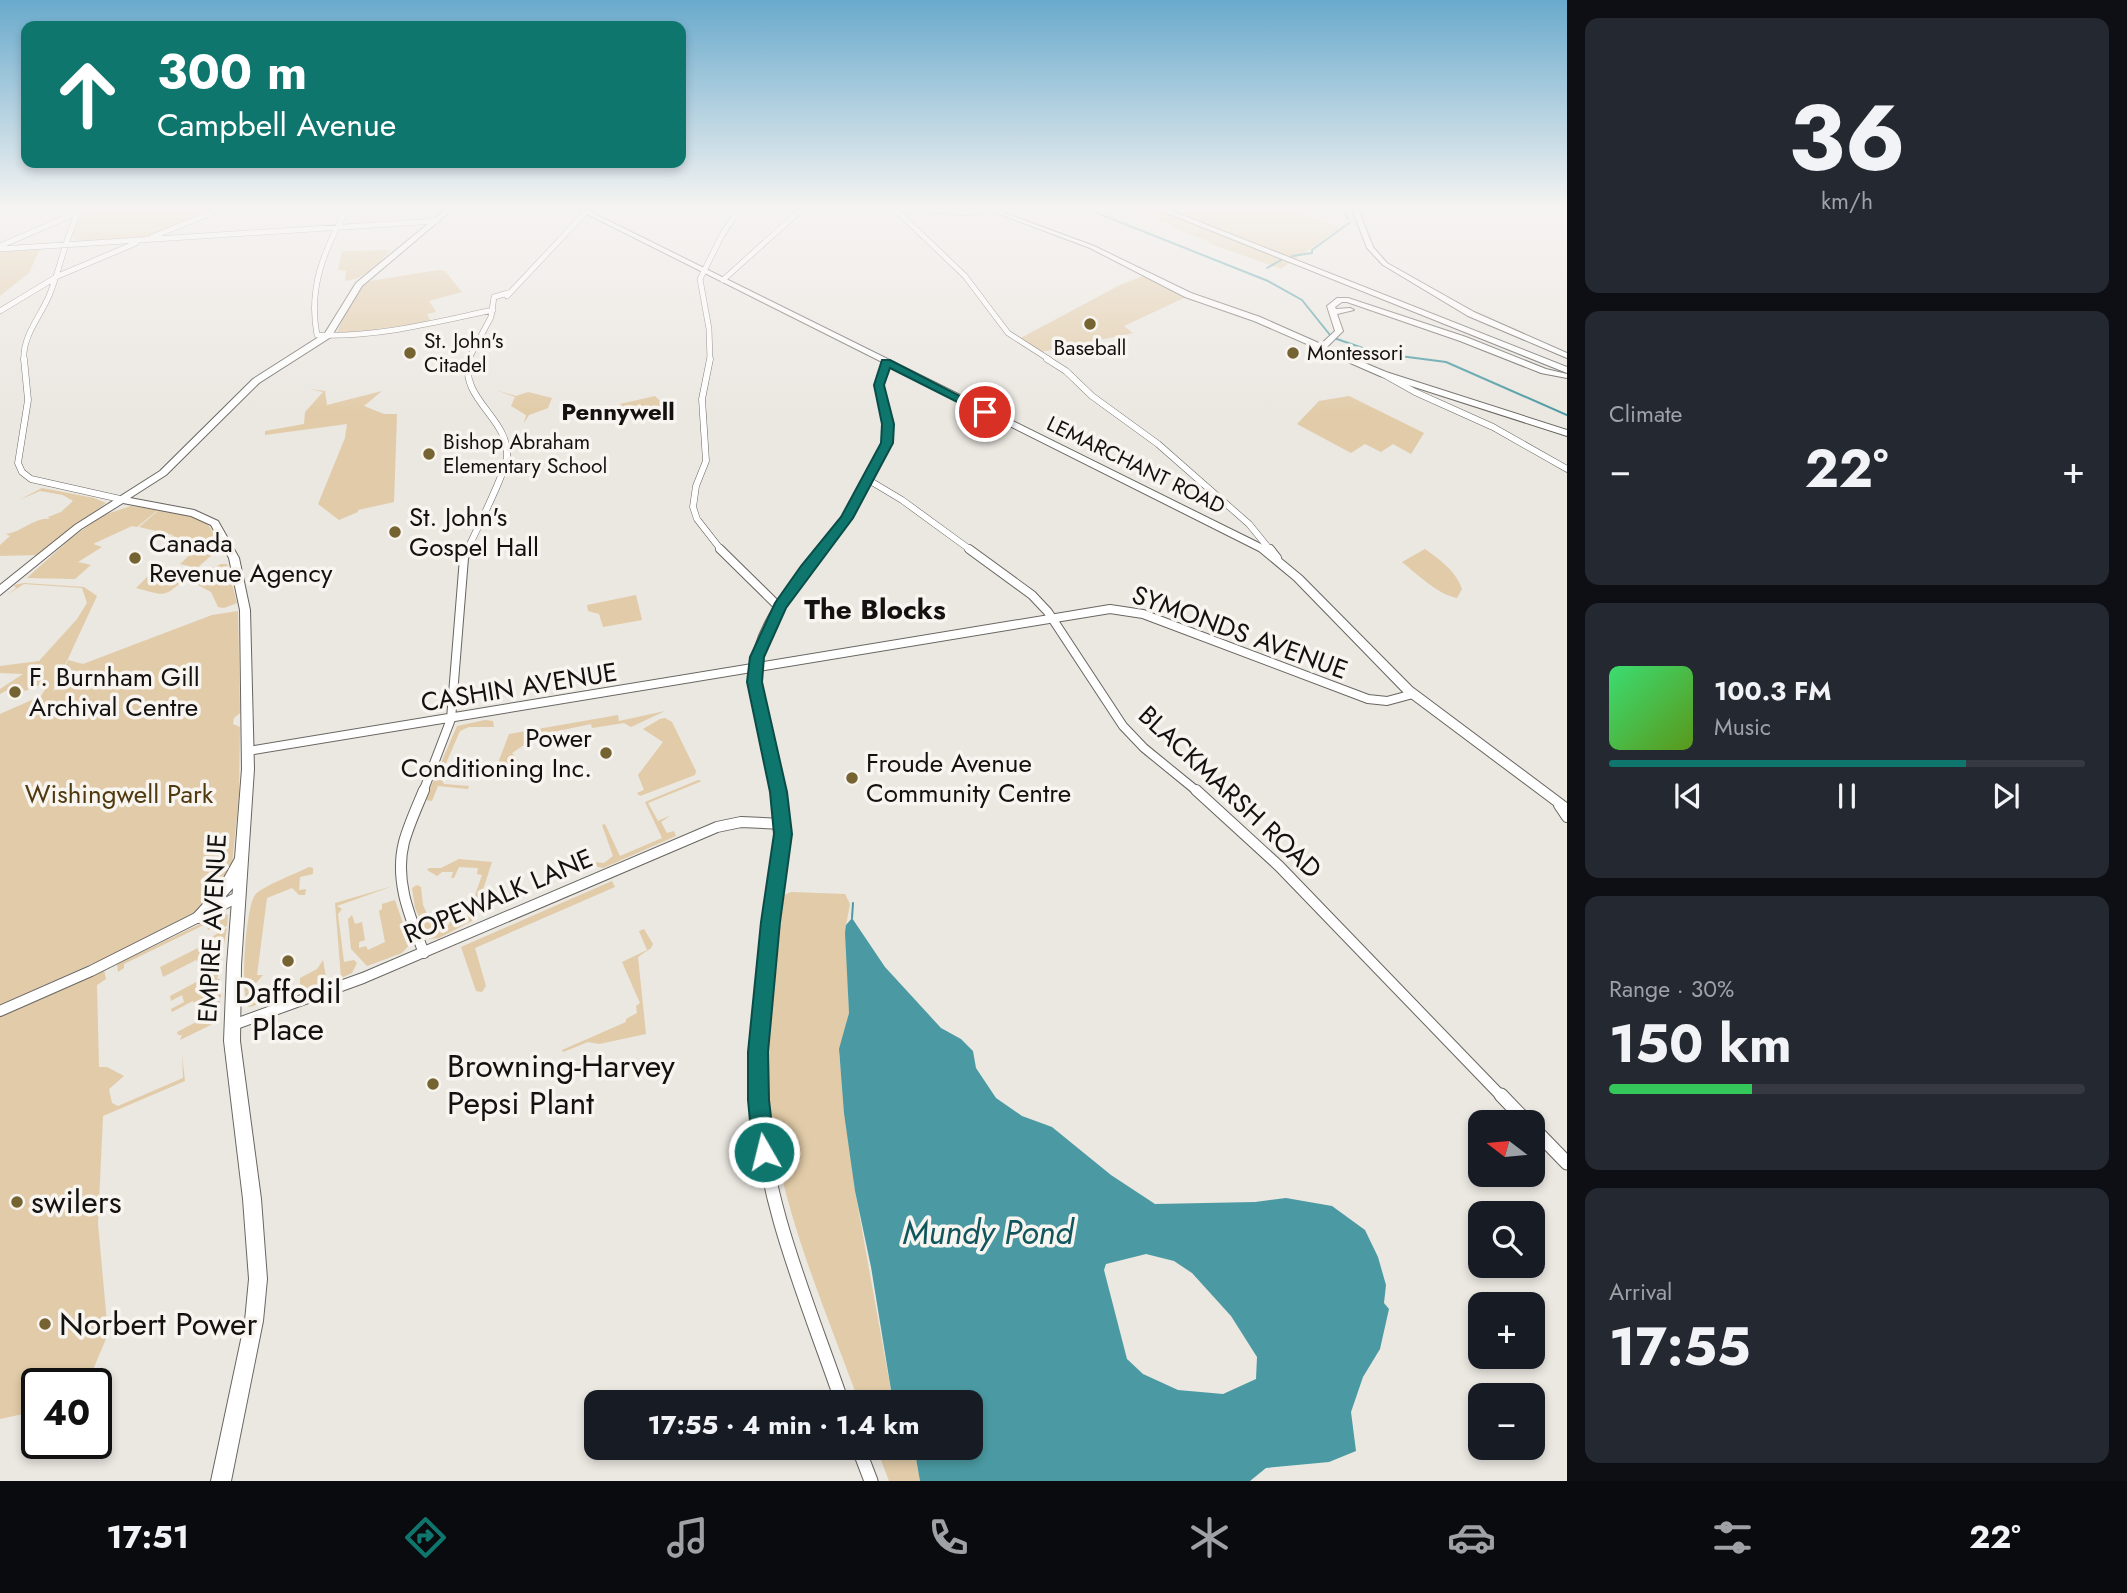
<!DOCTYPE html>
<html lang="en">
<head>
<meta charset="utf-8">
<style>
	body { margin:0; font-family:Jost,sans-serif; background:#242831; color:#f1f3f6; height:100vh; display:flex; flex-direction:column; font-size:26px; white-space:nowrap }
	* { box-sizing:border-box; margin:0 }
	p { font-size:23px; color:#9ea1a6 }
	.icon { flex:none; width:38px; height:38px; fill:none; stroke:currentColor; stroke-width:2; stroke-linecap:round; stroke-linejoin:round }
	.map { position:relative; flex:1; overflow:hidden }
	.panel { display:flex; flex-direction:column; gap:18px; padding:18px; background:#0d0f14; width:560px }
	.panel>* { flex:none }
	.top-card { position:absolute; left:21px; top:21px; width:665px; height:147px; border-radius:14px; box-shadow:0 4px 10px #0003; background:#0f766e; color:#fff; overflow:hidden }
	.needle { width:46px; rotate:286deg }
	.controls { position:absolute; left:1468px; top:1110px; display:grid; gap:14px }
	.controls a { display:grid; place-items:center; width:77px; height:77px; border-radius:14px; background:#171b24; box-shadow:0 4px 10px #0003; font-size:35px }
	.speed { position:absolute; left:21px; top:1368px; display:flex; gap:14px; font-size:35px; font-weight:700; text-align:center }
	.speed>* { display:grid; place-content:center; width:91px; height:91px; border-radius:50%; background:#171b24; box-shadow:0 4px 10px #0003; line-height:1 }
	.speed .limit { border:4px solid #111; border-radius:10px; background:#fff; color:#111 }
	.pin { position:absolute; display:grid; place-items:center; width:60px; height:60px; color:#fff; margin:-30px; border:4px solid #fff; border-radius:50%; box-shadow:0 2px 7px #0007 }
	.me { position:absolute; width:77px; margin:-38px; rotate:352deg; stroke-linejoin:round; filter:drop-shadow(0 0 5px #0008) }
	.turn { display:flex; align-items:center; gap:24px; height:147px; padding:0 21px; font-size:32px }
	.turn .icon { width:91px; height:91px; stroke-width:2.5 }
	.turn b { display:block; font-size:49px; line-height:60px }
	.big { font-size:52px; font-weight:700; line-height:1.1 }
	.panel .widget { flex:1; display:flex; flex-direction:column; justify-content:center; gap:10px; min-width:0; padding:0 24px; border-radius:14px; background:#242831 }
	.panel .dial { align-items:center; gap:0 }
	.dial b { font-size:91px; line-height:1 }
	.song { display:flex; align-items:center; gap:21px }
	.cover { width:84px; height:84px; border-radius:10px; background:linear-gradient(135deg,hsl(140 70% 55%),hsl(90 70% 35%)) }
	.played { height:7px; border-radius:4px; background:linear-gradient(90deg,#0f766e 75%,#363941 75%) }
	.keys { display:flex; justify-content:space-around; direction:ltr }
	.heat { display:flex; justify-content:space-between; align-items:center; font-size:38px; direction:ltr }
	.charge { height:10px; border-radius:5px; background:linear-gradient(90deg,#34c759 30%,#363941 0) }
	.trip { position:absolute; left:584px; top:1390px; width:399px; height:70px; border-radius:14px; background:#171b24; box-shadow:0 4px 10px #0003; font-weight:700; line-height:70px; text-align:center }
	.tabs { display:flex; height:112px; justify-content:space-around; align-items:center; background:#090b0e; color:#9ea1a6 }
	.tabs .icon { width:49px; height:49px }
	.tabs .current { color:#0f766e }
	.tabs b { font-size:32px; color:#f1f3f6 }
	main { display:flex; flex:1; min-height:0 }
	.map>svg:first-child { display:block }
	.green { fill:#e1cba8 }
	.water { fill:#4b9aa3; fill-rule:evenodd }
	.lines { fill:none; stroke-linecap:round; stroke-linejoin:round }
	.stream { stroke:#4b9aa3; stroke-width:2 }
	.minor-far4-casing { stroke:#696661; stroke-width:6 }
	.minor-far3-casing { stroke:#696661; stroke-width:7 }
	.minor-far2-casing { stroke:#696661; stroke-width:10 }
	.minor-far1-casing { stroke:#696661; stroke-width:12 }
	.minor-casing { stroke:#696661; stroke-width:15 }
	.major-casing { stroke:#696661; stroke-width:2 }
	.highway-casing { stroke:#696661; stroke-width:2 }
	.minor-far4 { stroke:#fff; stroke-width:5 }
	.minor-far3 { stroke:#fff; stroke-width:6 }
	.minor-far2 { stroke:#fff; stroke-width:8 }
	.minor-far1 { stroke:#fff; stroke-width:10 }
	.minor { stroke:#fff; stroke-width:13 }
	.major { fill:#fff; fill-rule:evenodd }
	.highway { fill:#fff; fill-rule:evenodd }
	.route { fill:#0f766e; stroke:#0a4d48; stroke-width:2 }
	.poi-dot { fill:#766332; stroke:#f8f4ef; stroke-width:2.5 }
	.labels { text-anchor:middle; stroke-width:7; stroke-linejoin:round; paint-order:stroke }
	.far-poi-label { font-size:21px; fill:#131210; stroke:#f8f4ef; text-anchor:start }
	.far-street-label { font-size:21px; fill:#131210; stroke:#f8f4ef }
	.far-quarter-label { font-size:24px; font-weight:bold; fill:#131210; stroke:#f8f4ef }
	.poi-label { font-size:26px; fill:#131210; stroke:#f8f4ef; text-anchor:start }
	.street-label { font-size:26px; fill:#131210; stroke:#f8f4ef }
	.park-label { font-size:26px; fill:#4f390e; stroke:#f8f4ef }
	.neighbourhood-label { font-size:28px; font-weight:bold; fill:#131210; stroke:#f8f4ef }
	.near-poi-label { font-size:32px; fill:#131210; stroke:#f8f4ef; text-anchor:start }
	.near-water-label { font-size:33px; font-style:italic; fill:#11565d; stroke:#f8f4ef }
</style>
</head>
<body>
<main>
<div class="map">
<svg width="1567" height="1481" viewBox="0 0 1567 1481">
	<rect width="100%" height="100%" fill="#ebe7e1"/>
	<path class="green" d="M90,209H216L144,238L77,242L72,235L77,222Z
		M1127,209H1311L1302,214L1340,228L1281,269L1208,243L1210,241L1188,234L1151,215L1144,217Z
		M40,249L29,273L0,296V251Z
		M391,250C377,265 367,278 345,281L346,271L338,270L342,251Z
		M438,270L445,271L462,292L429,301L436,312L427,314L431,322L352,332H337L354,294L370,281Z
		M1143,276L1184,298L1124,326L1133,333L1129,334L1036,353L1017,340L1120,285Z
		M309,389L325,391L327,405L382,391L364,406L384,414H397L394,502L358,510V512L339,520L318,504L345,438L347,424L265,435V431L304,424L305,412L323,392Z
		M496,390L516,396L528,392L552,398L548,408L529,415L524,423L526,415L511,406L515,397Z
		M655,396L659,400L670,399L671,407L628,416L620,404Z
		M1349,396L1424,433L1411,454L1393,444L1381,452L1365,444L1351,453L1297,424L1319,401Z
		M42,488L94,498L106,503L36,555L0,556V545L10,536L6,534C20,533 35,517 50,519L48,517L61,512L73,501L63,495L40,491L19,500Z
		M131,506L158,510L137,527L132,526L93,544L102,547L78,562L91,565L75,579L27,578L70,539L101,516Z
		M159,510C179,513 208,515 214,535C215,539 213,548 214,553L197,568L180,564L196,549L170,539L173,535L139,527Z
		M1425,549C1440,560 1456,571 1462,589L1457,598C1437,594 1417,574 1402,562Z
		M221,564H227L237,603L224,608L218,607L211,592L196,584L200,577H204L209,573L206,571Z
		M179,575L188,576C162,600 165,595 136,588L148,576L171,582Z
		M24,583L84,587L97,596L53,691L57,689L68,660L83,664L212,615L238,611L240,713L234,718L233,724L240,727L239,796L232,865L229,874L203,906L190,915L105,958L0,1005V714L41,696L47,686L45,683L25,691L19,684L0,694V689L23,674L0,673V666L39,661L77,619L87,603L82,588L24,584L7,595L16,588L14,585Z
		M636,595L642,620L603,627L599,614L588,611L587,605Z
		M665,711L631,727L624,723L592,728L591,724L529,737L530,741L512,753L518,760L504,769L498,763L509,734L618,715L619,721Z
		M660,719L665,718L672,722L696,771L695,775L640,796L637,793L644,790L638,775L663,742L643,729Z
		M485,720L493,721L494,727H469L460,731L440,777L444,784L469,786L468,789L438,786L432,801L425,800L457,726Z
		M698,780L702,781L648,803L658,821L671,815L661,822L667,833L674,831L676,836L603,868L595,866L593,862L604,863L613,856L602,825L605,824L620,856L662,838L645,802Z
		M459,859L492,862L474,917L472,921L439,938L429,939L415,908L412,888L417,885L421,887L423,905L430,920L441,921V925L448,926L450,922H459L461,916H468L482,875L477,874L478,868L459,867L454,878H451L453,872H442L437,876L427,870L429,868H441Z
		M309,867L313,868V874L300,877L299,890L306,889L305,895H299L292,888L267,898L257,975H263L251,989L271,998L280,994L272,996L262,992L266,985L270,989V994L311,984L300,987V978L317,969L323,960L326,977L322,985L249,1007C239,997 246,906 255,895C264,885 296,874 309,867Z
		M612,881L615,887L475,948L486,986L482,992L476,991L461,947Z
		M393,886L337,906L342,909L338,914L344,962L354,960L357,963L352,973L341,978L335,903Z
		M791,892L845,894L850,904L846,925L849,1013L839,1054L855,1191L893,1402H859C826,1311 783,1214 771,1118C761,1045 776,967 784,895Z
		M395,900L410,944L402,953L367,966L351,949L348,919L352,915L355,924L362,922L365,940L359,942V948L366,946L368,950L385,942L379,911L382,909V904Z
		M223,913L228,915L227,926L214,931L213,928L208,930L206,924L124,964V968L118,972L117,964Z
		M227,928L221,961L204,969L196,960L163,977L160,967L208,943V939Z
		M644,929L653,944L651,948L638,957L646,1034L599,1044L588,1042L563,1052L562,1050L626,1022V1019L637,1013L636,1006L640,1003L622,962L647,950L639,931Z
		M217,965H221L217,979H220L221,997L207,1004L202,1002L195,1005L193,1001L172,1012L171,1009L184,1002L182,995L171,1001L170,996L200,980L199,975Z
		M104,970L106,979L97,985L99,1067H107L124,1076L109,1089L112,1103L118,1106L183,1078L182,1055L185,1081L103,1116L98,1224L108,1334L87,1384H37V1411L0,1419V1017Z
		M217,1001H220L219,1021L180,1040L182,1035H178L177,1032L202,1019L200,1011Z
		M876,1447H914L920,1481H889Z"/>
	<path class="water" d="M852,918L885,967L941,1028L961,1039L973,1051L976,1068L996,1098L1022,1116L1052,1127L1111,1175L1155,1204L1255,1202L1286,1198L1332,1206L1365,1230L1378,1257L1386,1285L1384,1303L1389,1309L1380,1349L1363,1377L1351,1412L1356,1451L1329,1462L1266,1468L1250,1481H920L914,1447H971V1402H893L871,1267L855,1191L844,1113L839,1049L849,1013L845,933L846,925ZM1146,1254L1174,1261L1192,1273L1231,1316L1257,1357L1256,1379L1223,1394L1178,1390L1143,1374L1127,1359L1104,1270L1106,1264Z"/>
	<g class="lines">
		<path class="stream" d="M1087,209L1268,281L1302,300L1330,335
			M1341,209L1348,219
			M1292,256L1312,253V250L1349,223
			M1267,268L1281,260
			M1334,338L1377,353L1446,362L1567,415
			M852,918L853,903"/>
		<defs>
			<path id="minor-far4" d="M347,209C324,250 308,288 317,335C376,338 436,322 493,310
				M895,209L965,276L1008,333L1050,360
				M922,209L967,213L983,209
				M152,237L221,209
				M0,246L79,212
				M0,249L437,221
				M723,280L802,209
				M507,296L586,212
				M0,311L58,276L136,243
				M24,360C22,337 40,317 49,296C61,267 65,237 80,209
				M468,360L491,317L494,297L511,292
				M710,360L709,329L700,279L722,235L739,209"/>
			<path id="minor-far3" d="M24,359L28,400L18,463L22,472L31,479L120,499
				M710,359L702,399L706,461L696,486L693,507L697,519L722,551
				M1047,359L1066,371L1092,396L1158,444L1249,524L1271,551
				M1383,374L1415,392L1493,427L1567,469
				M867,479L902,500L972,551
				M467,551C475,532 506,473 507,456C509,418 459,399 469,359
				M821,551L846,518L887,443L888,424L879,385L886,362"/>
			<path id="minor-far2" d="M720,549L779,607
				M969,549L1032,595L1048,612L1123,726L1144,748L1198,792
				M1270,549L1277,558
				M248,751L1110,609L1143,614L1368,699L1387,701L1413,694
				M423,792L451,719L464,558L468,549
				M779,792C771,757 754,704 755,670C757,625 796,584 822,549"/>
			<path id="minor-far1" d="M424,790C417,807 409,824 404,842C394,881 410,917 424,953
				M1196,790L1279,866L1502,1097
				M1559,805L1567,817
				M0,1011L91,971L240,896
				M233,1025L363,978L717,827L741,822L783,824
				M758,1097L760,1019L783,834L779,790"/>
			<path id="minor" d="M758,1095C763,1201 808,1303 842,1402
				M1501,1095L1527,1122
				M1533,1128L1567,1163
				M858,1447L871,1481"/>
			<path id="major" d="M446,209H453L362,286L331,337L259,383L166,475L130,498L194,510L218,521L239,558L250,610L254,769L241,965L240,1041L261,1199L267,1279L263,1321L231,1481H211L245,1321L249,1279L243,1199L224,1041L227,965L233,888L203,922L198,923L193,922L191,917L220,885L235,858L242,769L240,610L229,558L211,525L191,516L123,503L81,529L0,595V585L75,525L160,471L253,379L325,333L356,283Z
				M577,209H585L1267,547L1302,576L1412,687L1567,803V815L1404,693L1294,580L1259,551Z
				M986,209H994L1094,246L1191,293L1260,317L1321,344L1335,331L1327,306L1337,298H1348L1466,337L1546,369L1567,374V378L1541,373L1460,341L1347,302H1342L1335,307L1336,309L1350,308L1354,310L1337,314L1343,331L1327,347L1386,372L1567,430V436L1380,376L1254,321L1185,297L1090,248Z
				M1352,209H1358L1373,247L1387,263L1474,312L1567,353V358L1468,316L1383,265L1367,248Z"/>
			<path id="highway" d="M1157,209H1167L1567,367V373Z"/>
		</defs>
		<use href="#minor-far4" class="minor-far4-casing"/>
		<use href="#minor-far3" class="minor-far3-casing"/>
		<use href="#minor-far2" class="minor-far2-casing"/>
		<use href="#minor-far1" class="minor-far1-casing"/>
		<use href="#minor" class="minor-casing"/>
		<use href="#major" class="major-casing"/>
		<use href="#highway" class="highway-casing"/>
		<use href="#minor-far4" class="minor-far4"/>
		<use href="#minor-far3" class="minor-far3"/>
		<use href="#minor-far2" class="minor-far2"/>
		<use href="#minor-far1" class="minor-far1"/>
		<use href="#minor" class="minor"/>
		<use href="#major" class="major"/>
		<use href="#highway" class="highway"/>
	</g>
	<linearGradient id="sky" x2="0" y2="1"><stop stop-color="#69aacc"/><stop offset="0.5" stop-color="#f6f4f2"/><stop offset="1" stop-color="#f6f4f2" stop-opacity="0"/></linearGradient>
	<rect width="1567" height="416" fill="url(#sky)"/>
	<path class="route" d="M882,360H890L991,412L981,414L890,368L884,385L894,424L893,443L853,518L786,608L764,657L762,682L787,792L792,834L780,922L768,1052L769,1100L775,1152L772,1160L764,1163L757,1160L753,1152L748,1100V1052L761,922L774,834L770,792L747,682L750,657L775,603L801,566L841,517L881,443L882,424L874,385Z"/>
	<g class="poi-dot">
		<circle cx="1090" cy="324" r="7"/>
		<circle cx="410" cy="353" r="7"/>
		<circle cx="1293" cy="353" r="7"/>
		<circle cx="429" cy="454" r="7"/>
		<circle cx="395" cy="532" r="7"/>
		<circle cx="135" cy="558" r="7"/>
		<circle cx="15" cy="692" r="7"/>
		<circle cx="606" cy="753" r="7"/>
		<circle cx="852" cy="778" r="7"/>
		<circle cx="288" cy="961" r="7"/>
		<circle cx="433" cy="1084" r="7"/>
		<circle cx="17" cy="1202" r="7"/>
		<circle cx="45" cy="1324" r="7"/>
	</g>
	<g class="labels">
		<g class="far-poi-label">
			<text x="424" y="348">St. John's<tspan x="424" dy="24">Citadel</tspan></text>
			<text x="1090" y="355" text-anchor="middle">Baseball</text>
			<text x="1307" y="360">Montessori</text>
			<text x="443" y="449">Bishop Abraham<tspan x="443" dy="24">Elementary School</tspan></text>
		</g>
		<g class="far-street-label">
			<text transform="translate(1136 465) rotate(26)" y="7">LEMARCHANT ROAD</text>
		</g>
		<g class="far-quarter-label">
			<text x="618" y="420">Pennywell</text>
		</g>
		<g class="poi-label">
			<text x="409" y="526">St. John's<tspan x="409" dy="30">Gospel Hall</tspan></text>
			<text x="149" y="552">Canada<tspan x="149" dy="30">Revenue Agency</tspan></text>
			<text x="29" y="686">F. Burnham Gill<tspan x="29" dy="30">Archival Centre</tspan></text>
			<text x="592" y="747" text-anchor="end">Power<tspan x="592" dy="30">Conditioning Inc.</tspan></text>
			<text x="866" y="772">Froude Avenue<tspan x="866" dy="30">Community Centre</tspan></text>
		</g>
		<g class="street-label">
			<text transform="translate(1240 632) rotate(20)" y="9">SYMONDS AVENUE</text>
			<text transform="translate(519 687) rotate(-9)" y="9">CASHIN AVENUE</text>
			<text transform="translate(1230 792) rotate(43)" y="9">BLACKMARSH ROAD</text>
			<text transform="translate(498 896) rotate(-23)" y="9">ROPEWALK LANE</text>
			<text transform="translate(212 928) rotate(-87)" y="9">EMPIRE AVENUE</text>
		</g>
		<g class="park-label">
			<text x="119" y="803">Wishingwell Park</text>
		</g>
		<g class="neighbourhood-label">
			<text x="875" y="619">The Blocks</text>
		</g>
		<g class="near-poi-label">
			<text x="288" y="1003" text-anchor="middle">Daffodil<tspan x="288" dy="37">Place</tspan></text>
			<text x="447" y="1077">Browning-Harvey<tspan x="447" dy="37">Pepsi Plant</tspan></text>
			<text x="31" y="1213">swilers</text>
			<text x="59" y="1335">Norbert Power</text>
		</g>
		<g class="near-water-label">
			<text x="988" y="1244">Mundy Pond</text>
		</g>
	</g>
</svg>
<div class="controls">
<a><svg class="needle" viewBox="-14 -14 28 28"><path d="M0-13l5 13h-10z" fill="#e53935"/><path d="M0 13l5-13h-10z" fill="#9ea1a6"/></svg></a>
<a><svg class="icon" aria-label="search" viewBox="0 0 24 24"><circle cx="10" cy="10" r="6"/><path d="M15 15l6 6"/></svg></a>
<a>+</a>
<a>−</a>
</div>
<div class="speed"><div class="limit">40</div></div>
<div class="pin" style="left:985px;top:412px;background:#d93025"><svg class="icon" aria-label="arrive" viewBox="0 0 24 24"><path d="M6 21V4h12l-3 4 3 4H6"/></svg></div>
<svg class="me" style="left:764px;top:1152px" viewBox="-20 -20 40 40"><circle r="17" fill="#0f766e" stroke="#fff" stroke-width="3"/><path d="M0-11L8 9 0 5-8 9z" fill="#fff"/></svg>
<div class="trip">17:55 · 4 min · 1.4 km</div>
<div class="top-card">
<div class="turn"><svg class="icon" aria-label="ahead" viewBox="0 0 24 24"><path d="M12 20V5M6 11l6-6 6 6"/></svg><div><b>300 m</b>Campbell Avenue</div></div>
</div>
</div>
<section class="panel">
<div class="widget dial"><b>36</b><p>km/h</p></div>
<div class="widget"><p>Climate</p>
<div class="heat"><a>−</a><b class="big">22°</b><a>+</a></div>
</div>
<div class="widget">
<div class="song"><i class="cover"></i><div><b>100.3 FM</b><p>Music</p></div></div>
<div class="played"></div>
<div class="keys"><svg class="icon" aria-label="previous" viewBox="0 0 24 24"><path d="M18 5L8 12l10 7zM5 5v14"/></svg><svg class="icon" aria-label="pause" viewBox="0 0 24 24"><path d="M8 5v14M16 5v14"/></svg><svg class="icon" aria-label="next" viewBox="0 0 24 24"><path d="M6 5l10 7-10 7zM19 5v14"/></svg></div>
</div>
<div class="widget"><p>Range · 30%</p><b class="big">150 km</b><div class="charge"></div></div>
<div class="widget"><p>Arrival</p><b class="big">17:55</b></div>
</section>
</main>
<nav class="tabs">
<b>17:51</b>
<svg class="icon current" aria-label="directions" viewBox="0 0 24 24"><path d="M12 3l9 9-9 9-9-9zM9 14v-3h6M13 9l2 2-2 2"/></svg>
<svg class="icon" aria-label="music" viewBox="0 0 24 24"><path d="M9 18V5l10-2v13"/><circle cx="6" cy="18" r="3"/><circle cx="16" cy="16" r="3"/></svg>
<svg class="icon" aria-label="phone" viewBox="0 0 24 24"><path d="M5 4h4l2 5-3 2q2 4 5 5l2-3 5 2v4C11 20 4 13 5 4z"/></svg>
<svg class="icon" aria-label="climate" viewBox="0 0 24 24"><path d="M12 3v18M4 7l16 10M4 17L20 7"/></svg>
<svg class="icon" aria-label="car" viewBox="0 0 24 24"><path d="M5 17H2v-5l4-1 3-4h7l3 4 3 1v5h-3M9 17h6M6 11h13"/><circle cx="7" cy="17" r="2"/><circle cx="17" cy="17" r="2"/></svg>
<svg class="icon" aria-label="filters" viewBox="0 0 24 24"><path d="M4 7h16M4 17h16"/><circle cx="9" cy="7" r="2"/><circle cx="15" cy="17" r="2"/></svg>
<b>22°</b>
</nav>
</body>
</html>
